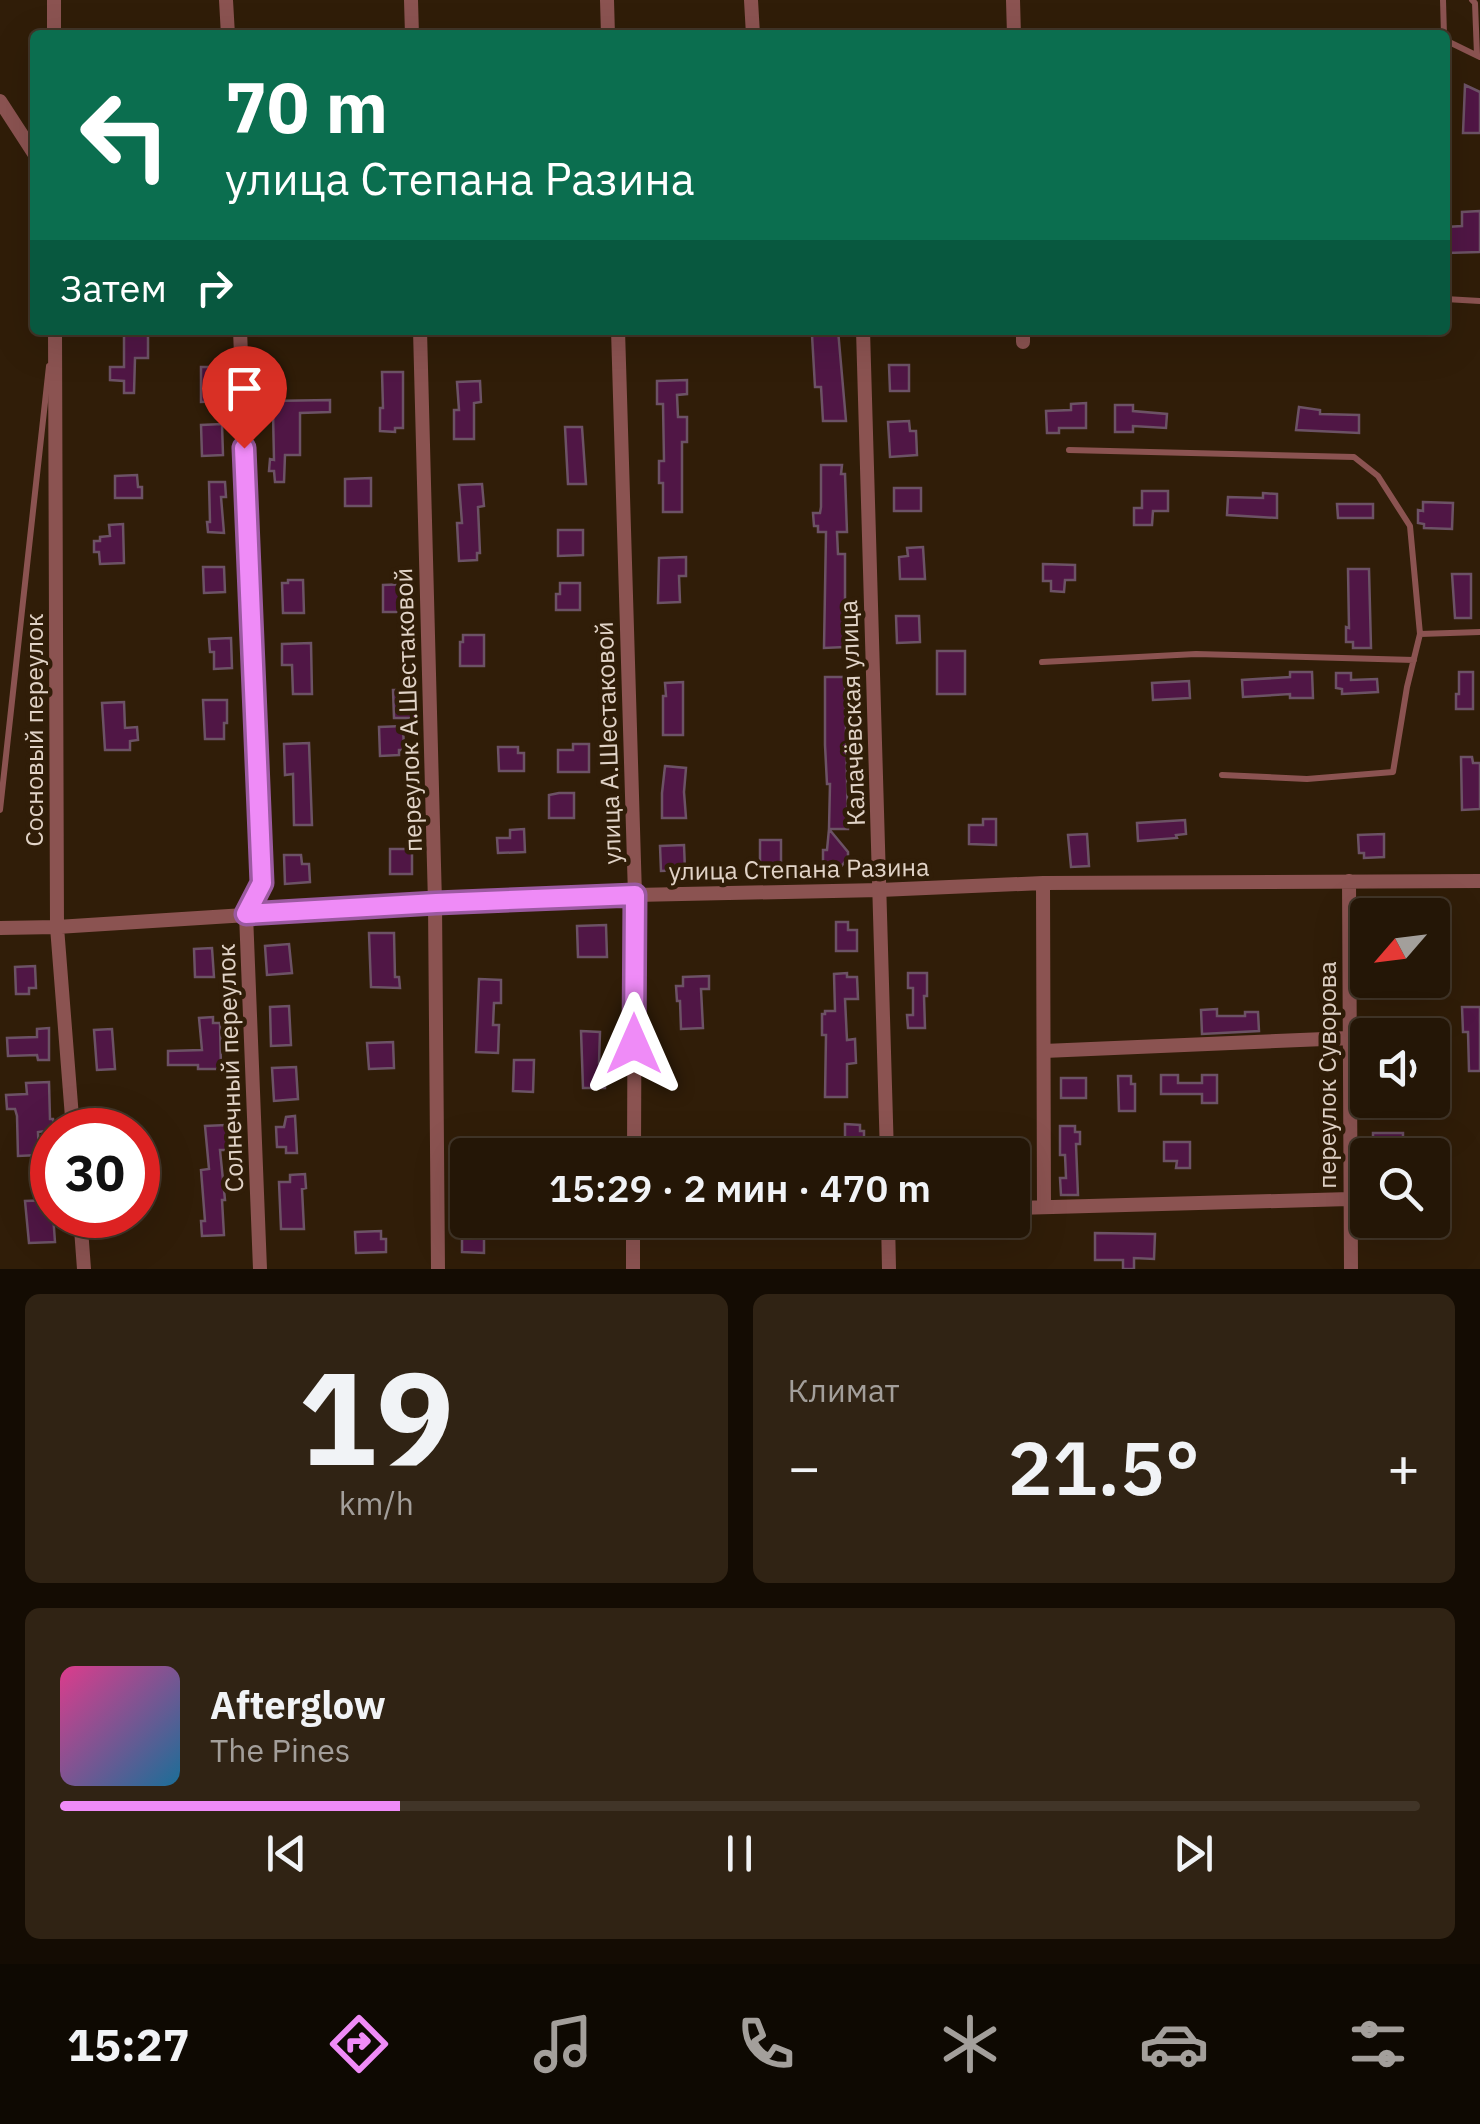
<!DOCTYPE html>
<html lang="ru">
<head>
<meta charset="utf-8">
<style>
	body { margin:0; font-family:"IBM Plex Sans",sans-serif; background:#302314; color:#f1f3f6; height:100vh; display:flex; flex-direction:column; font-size:38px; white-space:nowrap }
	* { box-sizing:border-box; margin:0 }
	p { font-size:32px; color:#a39f9b }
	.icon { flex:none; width:55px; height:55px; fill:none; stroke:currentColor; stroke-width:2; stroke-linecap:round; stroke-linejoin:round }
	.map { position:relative; height:1269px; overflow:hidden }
	.side { display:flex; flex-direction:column; gap:25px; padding:25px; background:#140c03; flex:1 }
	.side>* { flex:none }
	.top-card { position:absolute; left:30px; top:30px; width:1420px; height:305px; border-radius:10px; box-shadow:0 10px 40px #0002,0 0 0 2px #413528; background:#0b6e4f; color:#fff; overflow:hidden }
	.needle { width:65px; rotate:242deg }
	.fabs { position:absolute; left:1350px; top:898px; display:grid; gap:20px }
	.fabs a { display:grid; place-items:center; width:100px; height:100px; border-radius:10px; background:#241606; box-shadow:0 10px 40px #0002,0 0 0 2px #413528; font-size:50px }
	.speed { position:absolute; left:30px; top:1108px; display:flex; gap:20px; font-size:50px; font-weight:700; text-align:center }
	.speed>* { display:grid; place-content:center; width:130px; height:130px; border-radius:50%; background:#241606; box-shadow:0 10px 40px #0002,0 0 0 2px #413528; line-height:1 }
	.speed .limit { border:15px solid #d22; background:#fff; color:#111 }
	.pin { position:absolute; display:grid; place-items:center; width:85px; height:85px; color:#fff; margin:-102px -42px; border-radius:50% 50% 50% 0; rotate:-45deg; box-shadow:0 0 10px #0007 }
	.pin .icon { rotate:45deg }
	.me { position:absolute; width:110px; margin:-55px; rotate:0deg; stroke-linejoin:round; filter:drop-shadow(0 0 8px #0008) }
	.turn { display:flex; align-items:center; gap:35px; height:210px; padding:0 30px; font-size:45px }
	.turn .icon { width:130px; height:130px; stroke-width:2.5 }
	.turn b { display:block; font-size:70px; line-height:85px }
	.then { display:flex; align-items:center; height:95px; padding:0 30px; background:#0003; gap:20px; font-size:38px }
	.big { font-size:75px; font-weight:600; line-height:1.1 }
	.side .widget { flex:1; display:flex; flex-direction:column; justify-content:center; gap:15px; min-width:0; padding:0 35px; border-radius:15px; background:#302314 }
	.side .dial { align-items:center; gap:0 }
	.dial b { font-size:130px; line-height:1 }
	.song { display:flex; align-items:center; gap:30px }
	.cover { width:120px; height:120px; border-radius:15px; background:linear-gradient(135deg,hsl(330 70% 55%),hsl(200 70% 35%)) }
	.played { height:10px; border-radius:5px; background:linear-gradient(90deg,#ef8bf7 25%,#413528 25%) }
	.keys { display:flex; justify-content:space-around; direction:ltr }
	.heat { display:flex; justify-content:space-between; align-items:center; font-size:55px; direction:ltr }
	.side .tiles { flex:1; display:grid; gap:25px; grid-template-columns:1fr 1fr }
	.widget:last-child { grid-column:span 2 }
	.trip { position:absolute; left:450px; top:1138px; width:580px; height:100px; border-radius:10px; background:#241606; box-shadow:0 10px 40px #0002,0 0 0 2px #413528; font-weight:600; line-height:100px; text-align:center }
	.dock { display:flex; height:160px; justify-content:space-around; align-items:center; background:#0e0902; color:#a39f9b }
	.dock .icon { width:70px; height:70px }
	.dock .current { color:#ef8bf7 }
	.dock b { font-size:45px; color:#f1f3f6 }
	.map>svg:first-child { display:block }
	.building { fill:#501645; stroke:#6c5265; stroke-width:2.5 }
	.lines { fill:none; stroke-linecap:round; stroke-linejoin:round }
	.service { stroke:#8b5351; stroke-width:6 }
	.minor { stroke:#8b5351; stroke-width:14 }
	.route-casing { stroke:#9b5aa1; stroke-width:25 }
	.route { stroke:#ef8bf7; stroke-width:18 }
	.labels { text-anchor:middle; stroke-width:9; stroke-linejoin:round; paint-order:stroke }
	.street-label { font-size:25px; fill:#e1d3c7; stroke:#301d08 }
</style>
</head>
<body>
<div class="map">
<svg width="1480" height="1269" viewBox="0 0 1480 1269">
	<rect width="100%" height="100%" fill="#301d08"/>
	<path class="building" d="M1465,85L1480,92V133H1463Z
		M1480,211V252L1447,253L1446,227L1462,226V212Z
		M124,330H148V358H135L134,393H124V381L110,380V367H124Z
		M822,330H838L846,421H823L821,387H815L812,335H822Z
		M889,365H909V391H890Z
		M201,367H221L222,401L201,402Z
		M382,372H403V428H395V432L380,431V408H383Z
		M687,380V394L677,395L678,417H687V442H682V512H663V483H659V461H664L663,404H657V381Z
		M480,381L481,402L474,403V439H454V410H459L457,382Z
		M330,400V412L300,413V455H285L284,482H275L274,471H269L270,459L274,460L273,413H269L268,401Z
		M1086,403V428H1059V433H1047L1046,411L1071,410V404Z
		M1115,405H1133V411L1167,414L1166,428L1133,426V432H1115Z
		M1299,407L1320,410V414L1359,415V433L1296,430Z
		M909,421L910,431H916L917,455L890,457L888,422Z
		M222,424L223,455L202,456L201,425Z
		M565,427H582L586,484H568Z
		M821,465H842L841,474H845L847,532H837L838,554H845V647L824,648L826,532H818V526H814L813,513H820L821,507Z
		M137,475L138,487H142V498H115V476Z
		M371,478V506H345V479Z
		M209,482H225L226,497H221L224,533L208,532L207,522H210Z
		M482,484L484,506L478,507L480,553H477V560L459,561L457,523H462L459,485Z
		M894,488H921V511H894Z
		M1142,491H1168V511H1153L1152,525H1134V508H1142Z
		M1263,493L1277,494V518L1227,515L1228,497L1263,498Z
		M1423,502L1453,503L1452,529L1424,528V524L1418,523V510L1423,511Z
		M1337,504H1373V518H1338Z
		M123,524L124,563L100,564L99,552H94V541H100V537L110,536L109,525Z
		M558,530H583V555L558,556Z
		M923,547L925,579H900L899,557L908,556L907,548Z
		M686,557V576H679L680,602L658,603L659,558Z
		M1043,564L1075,565V580H1065L1064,592L1051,591V581H1043Z
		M203,567H224L225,592L204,593Z
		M1348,569H1369L1371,648H1353V642H1346V627L1349,628Z
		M1452,574H1471V618H1455Z
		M288,580H303L304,613H283L282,583H288Z
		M560,583H580V610H556V594H560Z
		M408,584L409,612H383V585Z
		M896,616H919L920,642L897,643Z
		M463,635H484V666H460V642H463Z
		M231,638L232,668L214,669V652H210L209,639Z
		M311,643L312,694H293L292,665H282V644Z
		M937,651H965V694H937Z
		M1290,672H1312L1313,698H1290V694L1243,697L1242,680L1290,677Z
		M1459,672H1473V709H1456V694H1459Z
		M1336,673H1351V680L1377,679L1378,692L1342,694V689L1336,688Z
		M825,677H845L848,829H829L830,784H827L825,745Z
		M1189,681L1190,698L1153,700L1152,683Z
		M683,682V735H663V696H666L665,683Z
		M393,690H408V698H415L416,718H394Z
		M203,700H227V723H224V739H205Z
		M124,702L125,728L137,727L138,740L130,741V750H105L102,703Z
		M403,726L404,750H399V755L380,756L379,727Z
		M309,743L312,825H294L293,774L285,775L284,744Z
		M573,744H589V772H558V750H573Z
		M498,747H518V753H524V771H499Z
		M1461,757H1472L1473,763H1480V809L1462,810Z
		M665,766L686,768L684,792L686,818H662V793Z
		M559,793H574V818H549V795Z
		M983,819H996V845L969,844V825H983Z
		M1185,820L1186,834L1176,835L1177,838L1138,841L1137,823Z
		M524,829L525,852L498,853L497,838H510V830Z
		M829,829L848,852V858L839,869H828V863H823V850H827Z
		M1087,834L1089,866L1071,867L1068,835Z
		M1384,834V857L1364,858V853H1359L1358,835Z
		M760,840H781V875H760Z
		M684,845L685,870L661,871L660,846Z
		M390,849H412V874H390Z
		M284,855H301L302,864H309L310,882L285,884Z
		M836,922H848V930H857V951H836Z
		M606,925L607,957H578L577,926Z
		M369,933H394L395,977H399L400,988L371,987Z
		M289,944L292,973L267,975L265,946Z
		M212,948L214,977H195L194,949Z
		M35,966L36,988H29V994H16L15,967Z
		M847,973V977H857L858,999H845L847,1040L855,1039L856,1063L847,1064V1097H825L826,1035H822V1014H825V1011H835L834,974Z
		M908,973H927V996H924L925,1028H908L907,1015H913V988H908Z
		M709,976V989H701L703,1028L681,1029L680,1001H677L676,986H683V977Z
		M479,979L501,980V1003H494L493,1025H499L498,1053L476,1052Z
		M289,1006L291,1045L271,1046L270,1007Z
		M1462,1007H1480V1071H1469L1468,1032H1463Z
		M1217,1009V1016H1245V1012H1258L1259,1031L1202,1034L1201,1010Z
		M213,1017V1023H220L221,1069H198V1065H168V1051L202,1050L199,1018Z
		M49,1028V1060H38L37,1055L8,1056L7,1038L37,1037V1029Z
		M112,1029L115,1069L97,1070L94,1030Z
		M581,1031L600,1032L599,1063H606L605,1088H583Z
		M393,1042L394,1068L369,1069L367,1043Z
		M514,1060H534L533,1092L513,1091Z
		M296,1067L298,1099L274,1101L272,1068Z
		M1161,1075H1178V1083H1202V1075H1217V1103H1202V1094H1161Z
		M1118,1076H1131V1084H1135V1111H1119Z
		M1061,1078H1086V1098H1061Z
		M49,1082L50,1119H53L54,1130L38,1132L39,1155L18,1156L17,1116L15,1109H7L6,1095L27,1094L26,1083Z
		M295,1116L297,1153H286V1147H277L276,1127H284L286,1117Z
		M845,1124L860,1125V1131H864V1152H860V1155H845Z
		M226,1125L228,1150H220L225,1200H222L224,1235L202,1236L201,1221H205L201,1170L209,1169L205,1126Z
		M1060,1126H1075V1132H1080V1144H1076L1078,1195H1061L1060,1178H1066L1065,1155H1060Z
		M1373,1133H1403V1147H1395V1155H1373Z
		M1164,1142H1190V1168H1176L1177,1161H1164Z
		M305,1174L306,1188L302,1189L304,1229H281L279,1182H290V1175Z
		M52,1200L55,1242L29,1243L25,1201Z
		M468,1228H484V1253L462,1252V1232L468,1233Z
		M381,1231V1239H386V1252L356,1253L355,1232Z
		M1095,1233L1155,1234L1154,1259L1134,1258V1269H1123V1260H1095Z"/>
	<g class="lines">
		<path class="service" d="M1443,0L1444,35
			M1472,0L1475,3L1477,55
			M1445,40L1480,57
			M1445,299L1480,301
			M1069,450L1354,457L1378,476L1410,526L1420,634L1480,632
			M1042,662L1196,654L1414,660
			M1222,775L1307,779L1393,772L1407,687L1420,634
			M0,810L49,366"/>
		<path class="minor" d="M54,0V35
			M226,0L228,35
			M411,0L412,35
			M607,0L608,35
			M751,0L753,35
			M1013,0L1014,35
			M0,101L35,155
			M55,330L57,927L73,1130
			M240,330L262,883L246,914L260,1269
			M420,330L435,903L438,1269
			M618,330L635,895L634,1155
			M863,330L887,1155
			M1023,330V342
			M1349,881L1351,1269
			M1043,883L1044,1207
			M0,928L57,927L435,903L635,895L880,890L1043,883L1480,881
			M1044,1051L1349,1038
			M1012,1208L1350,1199
			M80,1215L84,1269
			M888,1220L889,1269
			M633,1269V1220"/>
	</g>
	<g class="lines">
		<defs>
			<path id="route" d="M244,448L262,883L246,914L436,903L635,895L634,1044"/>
		</defs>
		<use href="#route" class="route-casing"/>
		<use href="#route" class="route"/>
	</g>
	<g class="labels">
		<g class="street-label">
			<text transform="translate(408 710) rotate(-92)" y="9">переулок А.Шестаковой</text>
			<text transform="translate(852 713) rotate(-92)" y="9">Калачёвская улица</text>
			<text transform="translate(34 730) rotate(-90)" y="9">Сосновый переулок</text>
			<text transform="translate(608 743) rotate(-92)" y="9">улица А.Шестаковой</text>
			<text transform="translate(799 869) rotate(-1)" y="9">улица Степана Разина</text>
			<text transform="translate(230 1068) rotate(-92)" y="9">Солнечный переулок</text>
			<text transform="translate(1327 1075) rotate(-90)" y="9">переулок Суворова</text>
		</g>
	</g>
</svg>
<div class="fabs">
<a><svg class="needle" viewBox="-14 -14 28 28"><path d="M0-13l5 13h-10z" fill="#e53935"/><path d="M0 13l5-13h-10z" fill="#a39f9b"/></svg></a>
<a><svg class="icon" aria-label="sound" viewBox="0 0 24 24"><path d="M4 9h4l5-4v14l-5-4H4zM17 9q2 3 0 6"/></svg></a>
<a><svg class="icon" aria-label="search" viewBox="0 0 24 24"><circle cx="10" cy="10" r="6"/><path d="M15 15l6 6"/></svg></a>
</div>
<div class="speed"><div class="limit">30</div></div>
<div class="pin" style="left:244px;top:448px;background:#d93025"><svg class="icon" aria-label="arrive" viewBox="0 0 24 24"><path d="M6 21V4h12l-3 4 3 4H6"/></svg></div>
<svg class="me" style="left:634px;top:1044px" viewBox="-20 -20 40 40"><path d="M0-17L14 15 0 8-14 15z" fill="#ef8bf7" stroke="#fff" stroke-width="4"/></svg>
<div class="trip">15:29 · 2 мин · 470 m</div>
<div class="top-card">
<div class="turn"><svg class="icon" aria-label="left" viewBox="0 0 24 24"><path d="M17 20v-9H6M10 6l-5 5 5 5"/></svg><div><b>70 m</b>улица Степана Разина</div></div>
<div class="then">Затем<svg class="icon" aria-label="right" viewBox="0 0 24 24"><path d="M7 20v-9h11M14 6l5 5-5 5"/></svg></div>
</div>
</div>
<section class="side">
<div class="tiles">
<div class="widget dial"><b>19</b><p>km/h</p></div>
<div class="widget"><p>Климат</p>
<div class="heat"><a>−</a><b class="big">21.5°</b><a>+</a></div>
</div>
<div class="widget">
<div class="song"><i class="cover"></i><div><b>Afterglow</b><p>The Pines</p></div></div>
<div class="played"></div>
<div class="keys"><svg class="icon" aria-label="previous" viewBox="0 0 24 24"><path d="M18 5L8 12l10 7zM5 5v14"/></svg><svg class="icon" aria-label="pause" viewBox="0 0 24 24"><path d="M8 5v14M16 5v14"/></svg><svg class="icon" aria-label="next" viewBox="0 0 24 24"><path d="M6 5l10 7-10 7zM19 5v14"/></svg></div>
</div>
</div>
</section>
<nav class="dock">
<b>15:27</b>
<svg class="icon current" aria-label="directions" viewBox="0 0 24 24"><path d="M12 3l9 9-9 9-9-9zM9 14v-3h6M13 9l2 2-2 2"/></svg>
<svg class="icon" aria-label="music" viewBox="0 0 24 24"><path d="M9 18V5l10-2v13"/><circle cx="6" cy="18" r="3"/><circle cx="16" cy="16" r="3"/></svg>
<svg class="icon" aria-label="phone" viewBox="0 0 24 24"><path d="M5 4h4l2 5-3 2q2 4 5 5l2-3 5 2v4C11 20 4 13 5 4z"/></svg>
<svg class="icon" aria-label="climate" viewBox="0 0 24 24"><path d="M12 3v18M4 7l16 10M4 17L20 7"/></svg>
<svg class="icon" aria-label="car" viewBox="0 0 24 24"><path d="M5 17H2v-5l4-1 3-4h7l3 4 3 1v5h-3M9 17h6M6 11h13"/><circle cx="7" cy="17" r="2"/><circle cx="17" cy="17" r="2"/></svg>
<svg class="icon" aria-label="filters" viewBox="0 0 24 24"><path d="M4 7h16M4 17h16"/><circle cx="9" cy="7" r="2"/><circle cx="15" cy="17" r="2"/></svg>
</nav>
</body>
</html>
